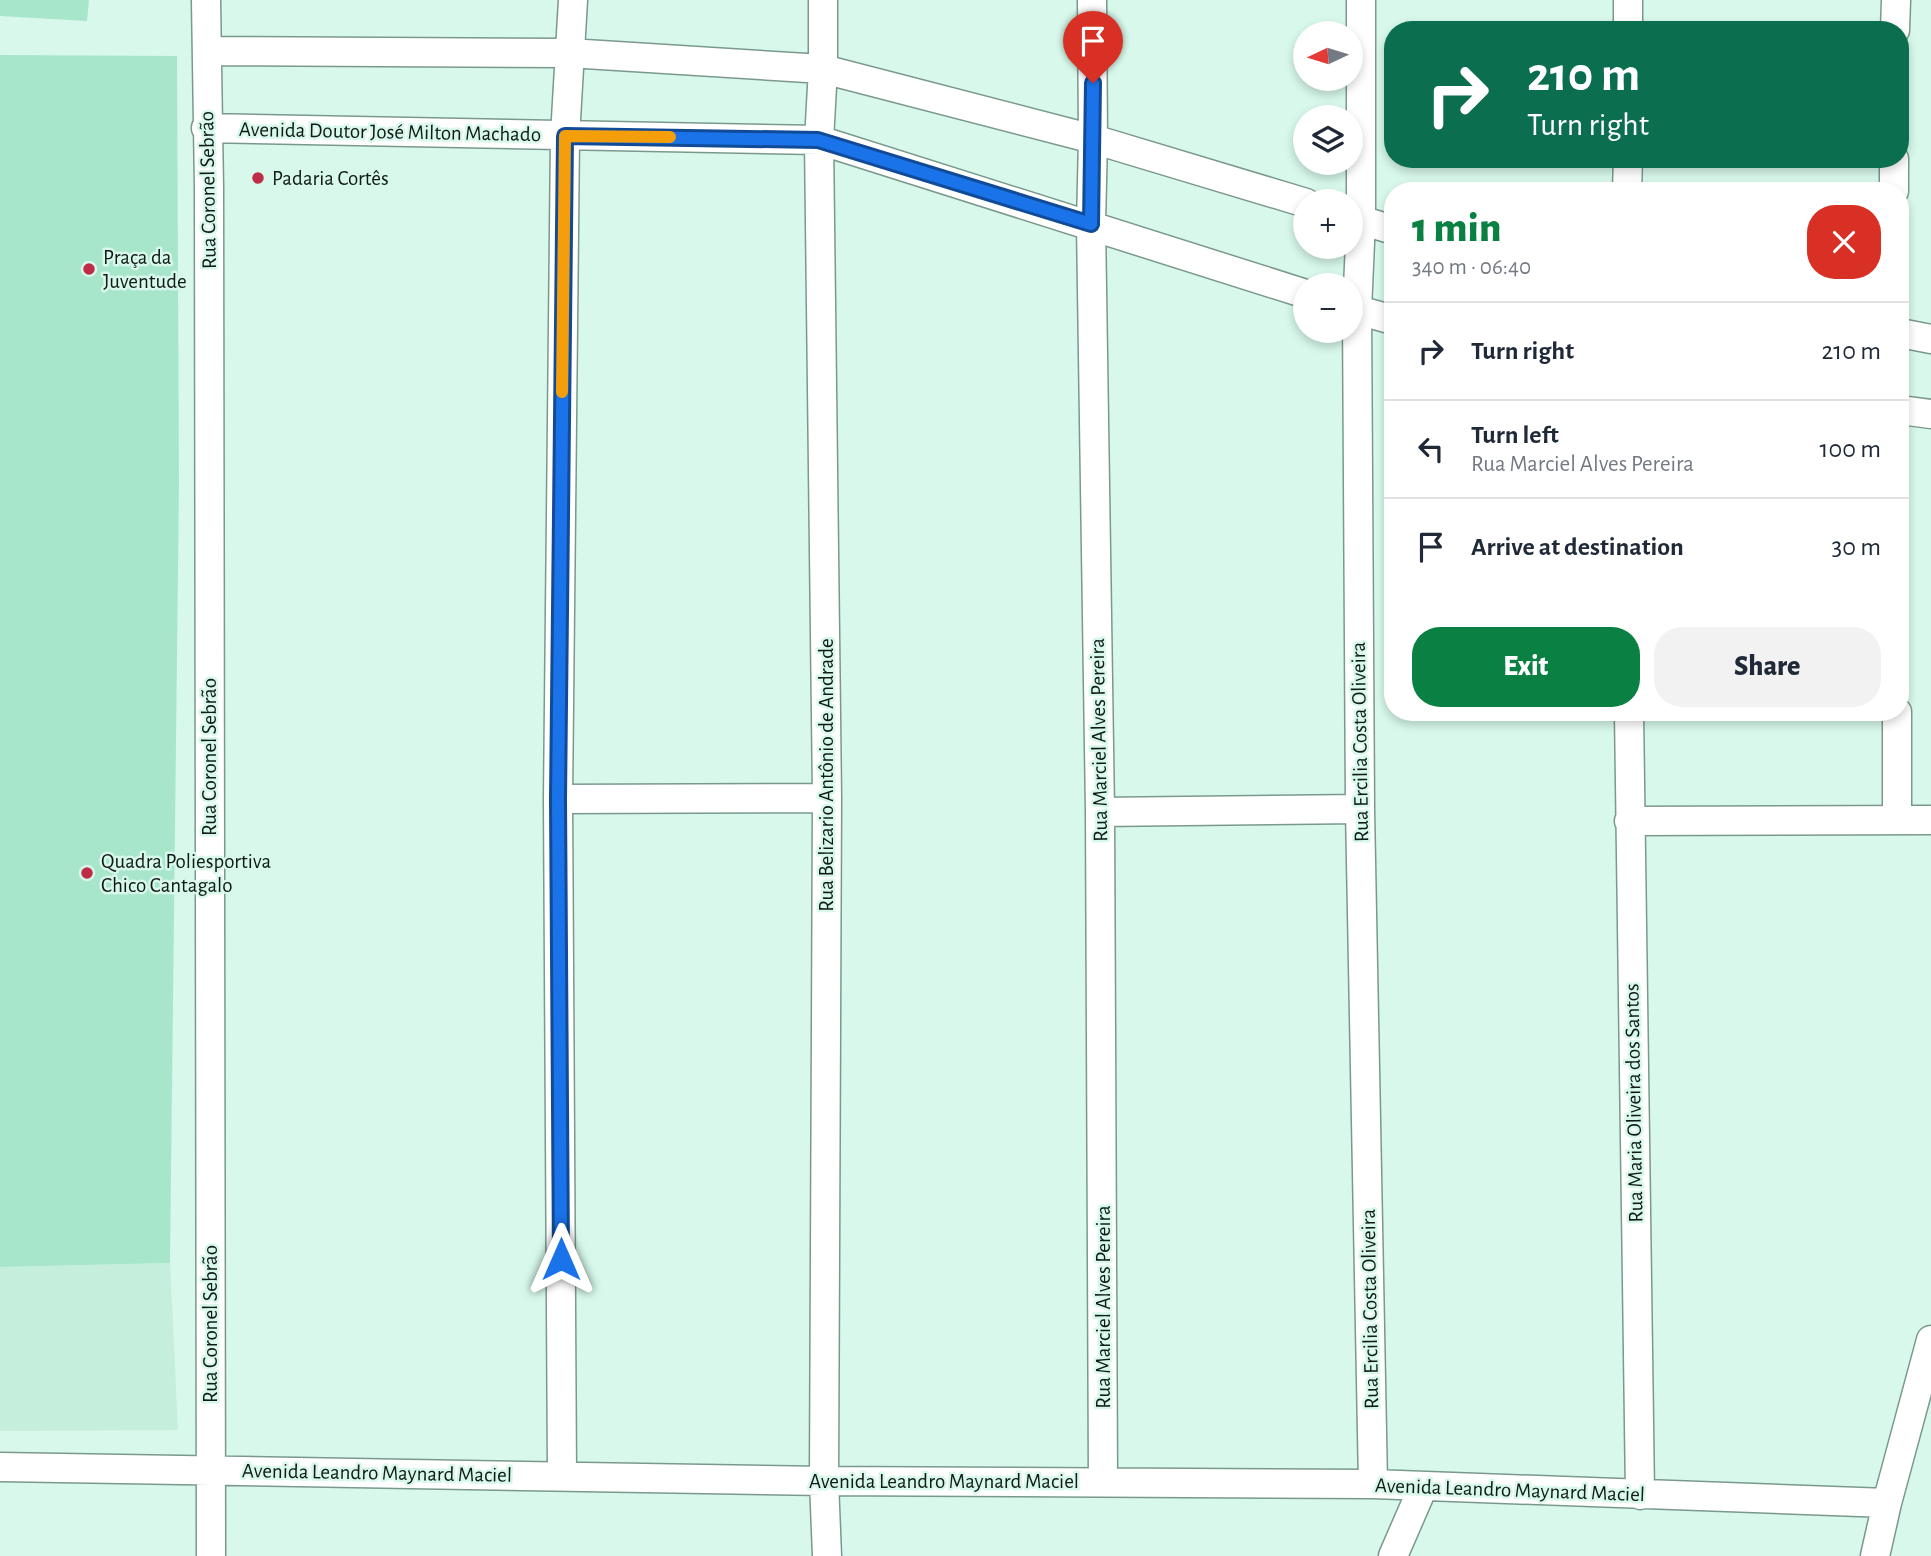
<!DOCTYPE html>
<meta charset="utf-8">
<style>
body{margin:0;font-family:"Alegreya Sans",sans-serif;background:#f2f2f3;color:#1f2937;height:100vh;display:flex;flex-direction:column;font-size:26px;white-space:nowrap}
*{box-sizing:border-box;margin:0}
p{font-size:23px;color:#747a83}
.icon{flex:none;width:38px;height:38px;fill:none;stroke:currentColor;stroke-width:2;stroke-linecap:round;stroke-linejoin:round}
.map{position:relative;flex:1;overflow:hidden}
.drawer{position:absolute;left:1384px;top:182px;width:525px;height:539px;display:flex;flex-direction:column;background:#fff;border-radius:28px;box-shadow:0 4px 10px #0003}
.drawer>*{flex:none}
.hud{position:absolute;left:1384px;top:21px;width:525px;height:147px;border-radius:28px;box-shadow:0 4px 10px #0003;background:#0b6e4f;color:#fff;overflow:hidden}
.needle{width:46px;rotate:266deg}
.fabs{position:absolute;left:1293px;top:21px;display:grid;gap:14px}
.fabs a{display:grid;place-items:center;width:70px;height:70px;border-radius:50%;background:#fff;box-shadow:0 4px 10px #0003;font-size:35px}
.pin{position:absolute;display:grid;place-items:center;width:60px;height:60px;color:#fff;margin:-72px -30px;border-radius:50% 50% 50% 0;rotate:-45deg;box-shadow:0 0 7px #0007}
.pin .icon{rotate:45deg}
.me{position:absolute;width:77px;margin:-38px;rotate:0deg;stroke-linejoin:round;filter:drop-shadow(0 0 5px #0008)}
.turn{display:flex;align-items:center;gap:24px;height:147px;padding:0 28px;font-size:32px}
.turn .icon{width:91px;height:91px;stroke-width:2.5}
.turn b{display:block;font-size:49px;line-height:60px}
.round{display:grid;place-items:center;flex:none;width:74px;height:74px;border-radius:28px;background:#f2f2f3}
.overview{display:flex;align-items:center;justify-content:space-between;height:119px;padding:0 28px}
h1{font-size:42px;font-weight:800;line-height:52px;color:#0b8043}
.button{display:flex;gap:14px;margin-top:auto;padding:14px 28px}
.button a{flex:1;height:80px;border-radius:28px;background:#0b8043;color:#fff;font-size:28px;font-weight:800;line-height:80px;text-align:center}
.button a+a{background:#f2f2f3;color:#1f2937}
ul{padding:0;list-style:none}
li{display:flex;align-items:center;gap:21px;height:98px;padding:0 28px;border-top:2px solid #e0e1e3}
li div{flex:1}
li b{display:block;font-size:26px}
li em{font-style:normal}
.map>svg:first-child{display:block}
.built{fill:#c5eedd}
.green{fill:#a8e6cc}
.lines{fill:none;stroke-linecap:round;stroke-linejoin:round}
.street-casing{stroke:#7a998c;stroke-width:31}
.street{stroke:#fff;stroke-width:28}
.route-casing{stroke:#114b97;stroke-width:18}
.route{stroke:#1a73e8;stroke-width:12}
.slow{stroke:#f59e0b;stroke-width:12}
.poi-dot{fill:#be2d45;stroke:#d7f8ea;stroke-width:2.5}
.labels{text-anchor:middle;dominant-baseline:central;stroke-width:5;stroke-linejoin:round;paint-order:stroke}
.street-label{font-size:21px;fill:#101b17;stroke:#d7f8ea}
.poi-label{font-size:21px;fill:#101b17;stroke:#d7f8ea;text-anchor:start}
</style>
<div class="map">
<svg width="1931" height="1556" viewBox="0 0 1931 1556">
<rect width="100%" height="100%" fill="#d7f8ea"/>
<!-- built -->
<path class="built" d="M170,1263L178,1430L0,1431V1267Z"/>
<!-- green -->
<path class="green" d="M0,0H89L87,21L0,16Z
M0,55L177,56L179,483L170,1263L0,1267Z"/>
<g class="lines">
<!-- street casing -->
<g class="street-casing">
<path id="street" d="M206,0L209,188L211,1556
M823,0V69L819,140L827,798L824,1481L827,1556
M1092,0L1093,139L1091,224L1100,812L1103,1481
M1361,0V220L1357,310L1360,809L1373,1484
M1628,30V0
M1895,30L1896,0
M207,51L569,53L823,69L1093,139L1306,203
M206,128L819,140L1306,294
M1627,191L1628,159
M1894,191V159
M1351,217L1393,230
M1351,308L1393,320
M1900,333L1931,339
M1900,410L1931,414
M1629,712L1640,1495
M558,799L827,798
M1100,812L1360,809
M1897,820V712
M1629,821L1931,820
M0,1467L824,1481L1373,1484L1887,1503
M562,1476L558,799L565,136L573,0
M1393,1556L1423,1487
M1875,1556L1887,1503L1931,1340"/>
</g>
<!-- street -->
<use href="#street" class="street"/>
</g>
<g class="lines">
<!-- route casing -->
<g class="route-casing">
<path id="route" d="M561,1259L558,799L565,136L818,140L1091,224L1093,83"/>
</g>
<!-- route -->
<use href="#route" class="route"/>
<!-- slow -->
<path class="slow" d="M562,392L565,136L670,137"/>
</g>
<!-- markers -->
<g class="poi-dot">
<circle cx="258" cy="178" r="7"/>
<circle cx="89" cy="269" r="7"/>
<circle cx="87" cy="873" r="7"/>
</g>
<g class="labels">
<!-- street labels -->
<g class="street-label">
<text transform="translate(390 132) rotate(1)">Avenida Doutor José Milton Machado</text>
<text transform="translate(208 190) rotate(-91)">Rua Coronel Sebrão</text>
<text transform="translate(1099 740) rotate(-91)">Rua Marciel Alves Pereira</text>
<text transform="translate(1360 742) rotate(-91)">Rua Ercilia Costa Oliveira</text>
<text transform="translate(209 757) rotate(-90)">Rua Coronel Sebrão</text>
<text transform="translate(826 775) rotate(-90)">Rua Belizario Antônio de Andrade</text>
<text transform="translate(1634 1103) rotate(-91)">Rua Maria Oliveira dos Santos</text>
<text transform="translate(1103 1307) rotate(-90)">Rua Marciel Alves Pereira</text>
<text transform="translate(1370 1309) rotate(-91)">Rua Ercilia Costa Oliveira</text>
<text transform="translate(210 1324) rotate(-90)">Rua Coronel Sebrão</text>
<text transform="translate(377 1473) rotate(1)">Avenida Leandro Maynard Maciel</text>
<text x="944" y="1481">Avenida Leandro Maynard Maciel</text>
<text transform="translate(1510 1490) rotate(2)">Avenida Leandro Maynard Maciel</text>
</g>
<!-- poi labels -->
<g class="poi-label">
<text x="272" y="178">Padaria Cortês</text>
<text x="103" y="257">Praça da<tspan x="103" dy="24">Juventude</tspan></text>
<text x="101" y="861">Quadra Poliesportiva<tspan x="101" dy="24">Chico Cantagalo</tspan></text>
</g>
</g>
</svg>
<div class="fabs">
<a><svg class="needle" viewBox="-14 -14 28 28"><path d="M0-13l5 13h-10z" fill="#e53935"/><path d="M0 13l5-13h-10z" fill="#747a83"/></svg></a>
<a><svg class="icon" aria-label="layers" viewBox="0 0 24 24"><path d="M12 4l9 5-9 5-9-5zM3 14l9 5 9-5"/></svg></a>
<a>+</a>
<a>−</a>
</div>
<div class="pin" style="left:1093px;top:83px;background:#d93025"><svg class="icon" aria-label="arrive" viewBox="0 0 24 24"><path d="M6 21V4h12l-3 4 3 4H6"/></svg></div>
<svg class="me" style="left:561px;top:1259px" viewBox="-20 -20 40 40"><path d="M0-17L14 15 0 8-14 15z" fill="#1a73e8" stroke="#fff" stroke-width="4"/></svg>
<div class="hud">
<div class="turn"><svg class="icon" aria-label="right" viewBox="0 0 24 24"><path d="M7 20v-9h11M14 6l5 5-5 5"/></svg><div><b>210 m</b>Turn right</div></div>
</div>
<section class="drawer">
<div class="overview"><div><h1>1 min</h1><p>340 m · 06:40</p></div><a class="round" style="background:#d93025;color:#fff"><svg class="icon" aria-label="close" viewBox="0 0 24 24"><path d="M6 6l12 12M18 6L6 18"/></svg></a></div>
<ul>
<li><svg class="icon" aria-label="right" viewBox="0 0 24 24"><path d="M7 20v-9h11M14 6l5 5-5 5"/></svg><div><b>Turn right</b></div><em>210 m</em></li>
<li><svg class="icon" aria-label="left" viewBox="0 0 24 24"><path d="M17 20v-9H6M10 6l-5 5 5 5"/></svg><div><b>Turn left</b><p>Rua Marciel Alves Pereira</p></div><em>100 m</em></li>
<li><svg class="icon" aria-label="arrive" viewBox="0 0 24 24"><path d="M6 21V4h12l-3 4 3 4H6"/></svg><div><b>Arrive at destination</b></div><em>30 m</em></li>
</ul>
<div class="button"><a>Exit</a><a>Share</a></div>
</section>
</div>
